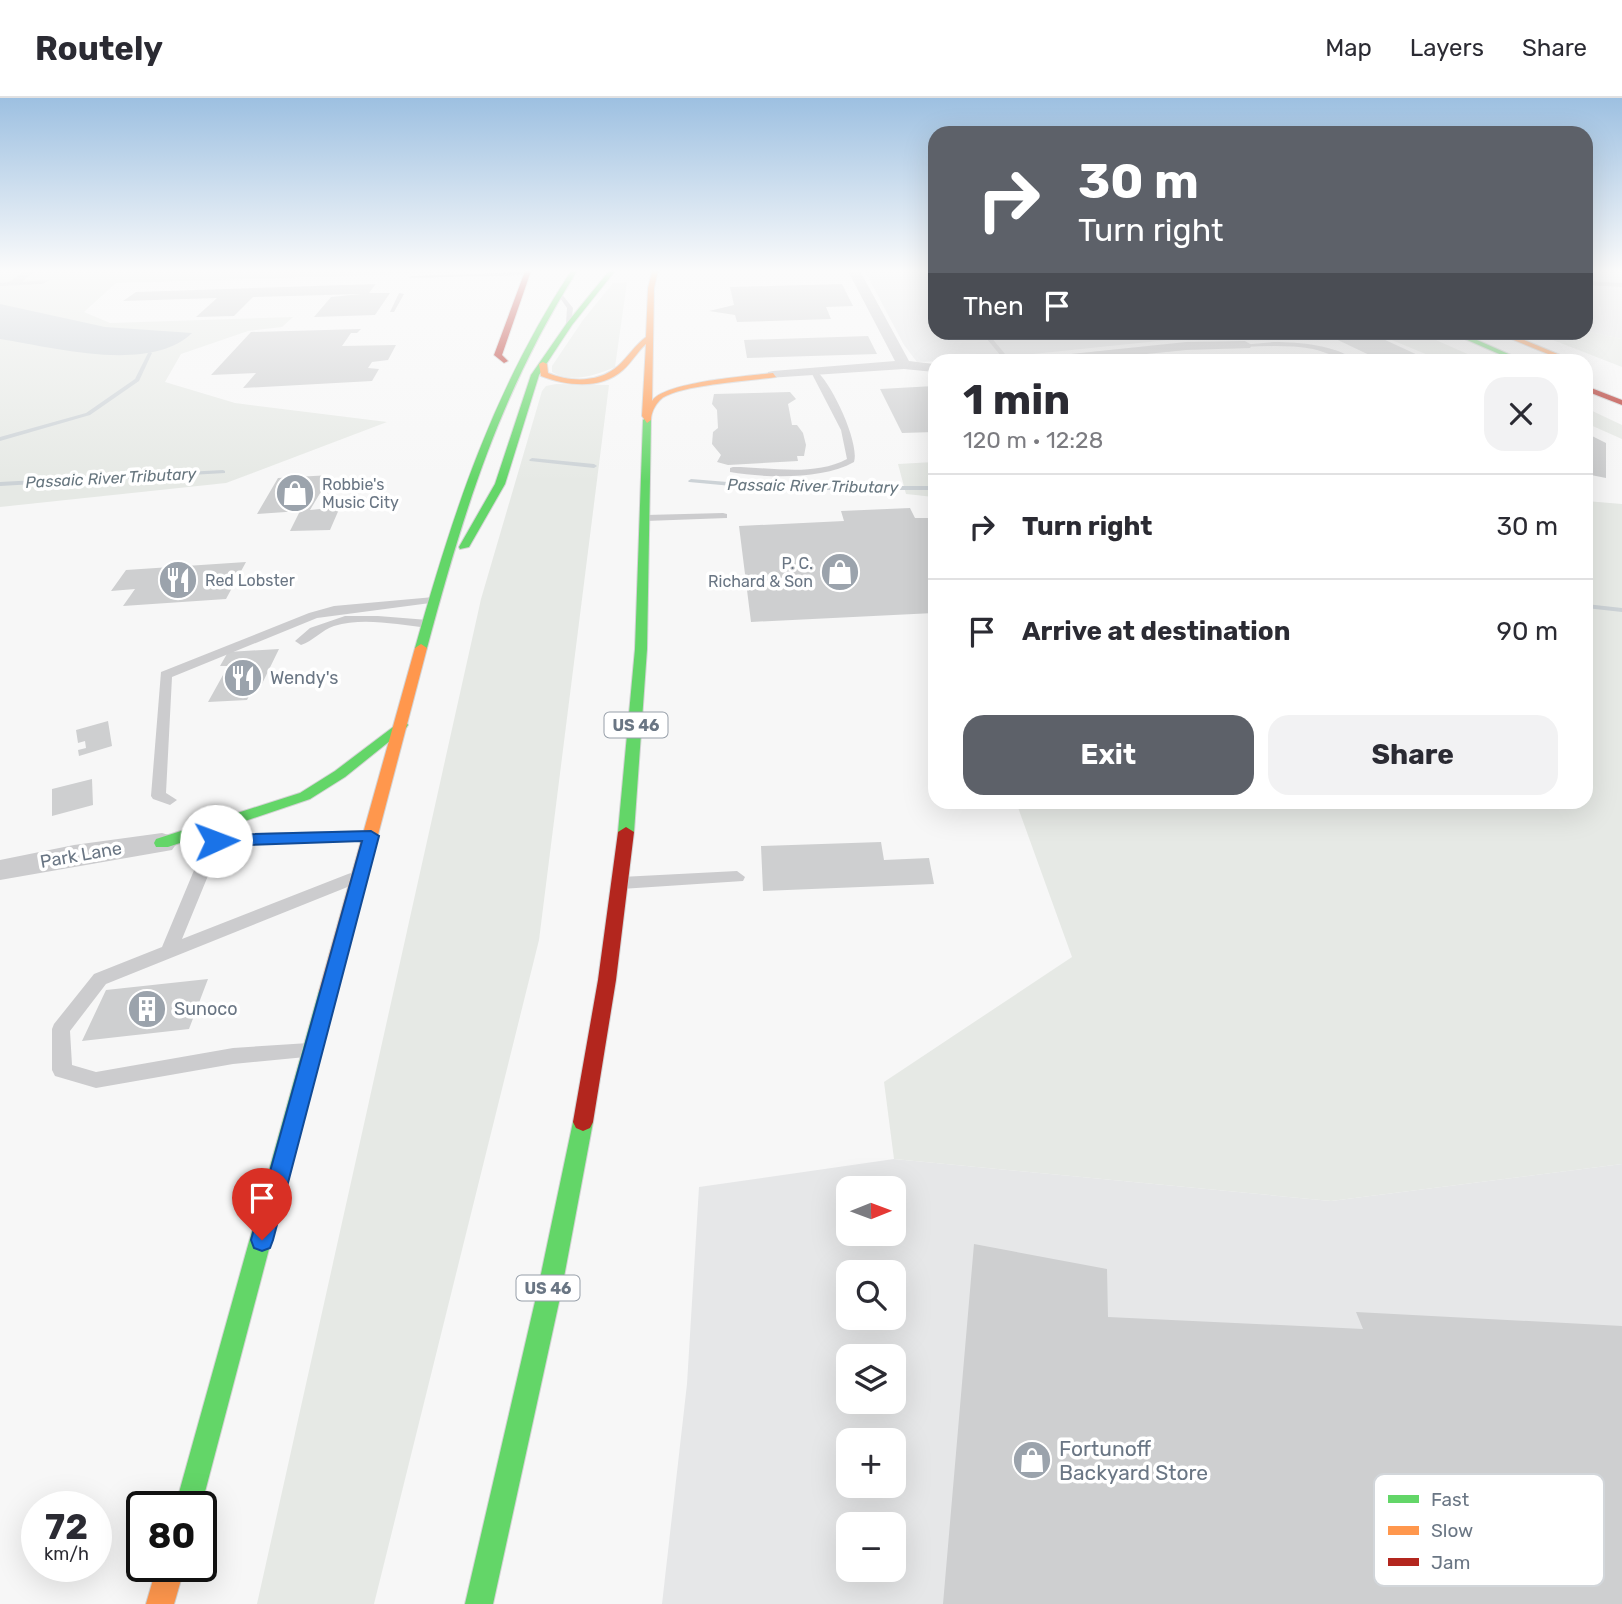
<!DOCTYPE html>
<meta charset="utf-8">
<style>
body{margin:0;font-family:Rubik,sans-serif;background:#f2f2f3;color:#2b2b33;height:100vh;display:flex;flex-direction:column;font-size:26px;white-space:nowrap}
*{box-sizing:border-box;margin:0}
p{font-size:23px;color:#7c7c81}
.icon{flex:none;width:38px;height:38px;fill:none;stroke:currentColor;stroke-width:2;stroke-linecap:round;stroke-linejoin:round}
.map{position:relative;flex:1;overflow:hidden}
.sheet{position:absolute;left:928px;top:256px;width:665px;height:455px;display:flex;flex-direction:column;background:#fff;border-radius:21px;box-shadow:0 7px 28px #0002}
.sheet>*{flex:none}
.banner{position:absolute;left:928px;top:28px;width:665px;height:214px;border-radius:21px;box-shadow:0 7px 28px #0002;background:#5d6169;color:#fff;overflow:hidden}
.needle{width:46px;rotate:89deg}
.tools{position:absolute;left:836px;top:1078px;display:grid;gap:14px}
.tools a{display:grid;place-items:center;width:70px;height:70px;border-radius:14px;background:#fff;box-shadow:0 7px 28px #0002;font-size:35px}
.speed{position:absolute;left:21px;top:1393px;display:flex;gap:14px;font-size:35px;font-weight:700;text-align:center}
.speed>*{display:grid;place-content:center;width:91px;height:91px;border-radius:50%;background:#fff;box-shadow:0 7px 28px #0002;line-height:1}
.speed small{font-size:18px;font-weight:400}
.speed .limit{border:4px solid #111;border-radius:10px;background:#fff;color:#111}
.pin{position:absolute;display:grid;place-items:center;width:60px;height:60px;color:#fff;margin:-72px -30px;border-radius:50% 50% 50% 0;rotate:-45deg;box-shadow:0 0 7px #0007}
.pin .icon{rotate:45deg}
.me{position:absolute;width:77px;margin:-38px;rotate:88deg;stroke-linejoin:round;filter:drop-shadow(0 0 5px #0008)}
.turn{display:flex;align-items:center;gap:24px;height:147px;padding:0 35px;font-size:32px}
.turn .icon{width:91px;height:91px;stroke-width:2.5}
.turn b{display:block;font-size:49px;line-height:60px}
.then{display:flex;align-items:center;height:66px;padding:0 35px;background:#0003;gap:14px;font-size:26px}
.round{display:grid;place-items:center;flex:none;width:74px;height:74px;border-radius:21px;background:#f2f2f3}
.headline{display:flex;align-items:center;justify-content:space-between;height:119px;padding:0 35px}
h1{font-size:42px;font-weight:700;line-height:52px}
.primary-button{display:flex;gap:14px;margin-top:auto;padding:14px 35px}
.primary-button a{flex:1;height:80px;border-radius:21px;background:#5d6169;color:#fff;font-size:28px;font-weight:700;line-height:80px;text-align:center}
.primary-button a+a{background:#f2f2f3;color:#2b2b33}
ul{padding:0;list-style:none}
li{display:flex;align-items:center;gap:21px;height:105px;padding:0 35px;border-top:2px solid #e1e1e2}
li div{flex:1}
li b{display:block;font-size:26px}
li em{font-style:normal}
header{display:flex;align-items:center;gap:42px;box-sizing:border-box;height:98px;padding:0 35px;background:#fff;border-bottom:2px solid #e1e1e2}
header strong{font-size:33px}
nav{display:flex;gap:38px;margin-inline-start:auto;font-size:24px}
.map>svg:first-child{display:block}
.built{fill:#e6e7e8;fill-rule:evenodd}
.green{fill:#e6e9e5}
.water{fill:#ccd2d6}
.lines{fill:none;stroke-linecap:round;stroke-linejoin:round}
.stream{fill:#ccd2d6;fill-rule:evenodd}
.building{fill:#cecfd0}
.fast-casing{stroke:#d3d3d4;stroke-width:2}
.slow-casing{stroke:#d3d3d4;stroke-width:2}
.jam-casing{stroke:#d3d3d4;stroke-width:2}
.lane{fill:#ccccce;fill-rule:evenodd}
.street{fill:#ccccce;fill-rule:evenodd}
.fast{fill:#63d668;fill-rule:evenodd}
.slow{fill:#ff974d;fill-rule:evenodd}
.jam{fill:#b3261e;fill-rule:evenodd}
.route{fill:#1a73e8;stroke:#114b97;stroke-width:2}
.labels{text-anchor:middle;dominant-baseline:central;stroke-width:7;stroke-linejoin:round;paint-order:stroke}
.far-water-label{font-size:16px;font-style:italic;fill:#67767f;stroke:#fff}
.far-poi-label{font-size:16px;fill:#6a7684;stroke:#fff;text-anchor:start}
.shield{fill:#fff;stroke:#979fa9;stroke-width:2}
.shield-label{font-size:16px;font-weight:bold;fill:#6a7684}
.poi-label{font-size:18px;fill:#6a7684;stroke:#fff;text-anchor:start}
.street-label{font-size:18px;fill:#6a7684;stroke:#fff}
.near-poi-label{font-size:21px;fill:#6a7684;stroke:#fff;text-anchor:start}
.key{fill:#fff;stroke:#d2d6da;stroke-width:2}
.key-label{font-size:19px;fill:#6a7684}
</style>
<header>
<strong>Routely</strong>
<nav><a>Map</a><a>Layers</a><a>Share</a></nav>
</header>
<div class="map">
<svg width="1622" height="1506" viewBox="0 0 1622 1506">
<rect width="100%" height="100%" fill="#f7f7f7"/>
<!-- built -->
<path class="built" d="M865,173H934V234L1235,235L974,262L917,264L904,247Z
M1586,173H1622V241L1586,233Z
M894,1061L1331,1103L1622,1066V1506H662L687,1286L699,1089ZM849,1090H894V1136H849ZM849,1174H894V1220H849ZM849,1258H894V1304H849ZM849,1342H894V1388H849ZM849,1426H894V1472H849Z"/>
<!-- green -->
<path class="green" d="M0,173H512L116,185L84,214L110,225L293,219L282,229L248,233L181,256L165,284L235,305L387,324L226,385L0,409Z
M627,184L615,269C596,277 572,286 552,274V268L583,222L613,185Z
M1586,233L1622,241V269L1535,235Z
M1375,235H1420L1481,262H1440Z
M556,286L609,287L539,842L374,1506H257L481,501L542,293L546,288Z
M1586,310L1622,327V341L1586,325Z
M934,364V399L906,396L898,366Z
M1586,403L1622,406V1066L1331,1103L894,1061L884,984L1072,859L1016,704H1586Z"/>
<!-- water -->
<path class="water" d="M0,206L105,229L192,235C150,276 52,249 0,241Z"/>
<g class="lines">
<!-- stream -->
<path class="stream" d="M150,254L152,255L139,283L90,317L0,343V339L86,315L135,281L148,255Z
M532,360L594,366L597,368L594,370L530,363L529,362Z
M223,372L225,373V375L0,388V384Z
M691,381L776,388H934V392H776L689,384L688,383Z
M1586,506L1622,510V514L1586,510Z"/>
</g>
<!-- building -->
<path class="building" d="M25,173H36L22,184L49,182L43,186L0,188V185L9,184Z
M376,186L369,195H390L375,217L314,219L331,199L361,196L253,199L234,218L196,219L217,200L123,203L136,194Z
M842,186L853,208L826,209L831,221L737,224L735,217L709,213L734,207L730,189Z
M361,231L357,235H351L342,248L396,247L388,262L372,264L368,270L379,271L372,283L243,290L256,275L211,277L251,234Z
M1321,234H1368L1422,259L1380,262Z
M868,238L877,256L747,260L744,242Z
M934,288V334L902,335L880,291Z
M790,294L796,301L788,306L792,327H797L803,335L806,347L804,358H797L798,363L728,367L717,364L721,357L712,346L713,334L718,330L717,312L712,306L714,296Z
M1586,335L1606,345V380L1586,376Z
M331,377L310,412L340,409L330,432L290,433L300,413L257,416L278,380Z
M910,410L915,420H928L934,434V515L751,524L739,428L844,423L841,413Z
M246,464L226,501L123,508L135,491L111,493L126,472Z
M279,551L259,592H252L247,602L208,604L228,568H220L228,554Z
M108,623L112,648L79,658L78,652L86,650L85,643L78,645L76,632Z
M92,681L93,707L52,718V691Z
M881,744L884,762L929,760L934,786L763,793L761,748Z
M208,881L189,931L82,943L106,892Z
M974,1146L1107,1171L1108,1219L1363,1231L1356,1214L1622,1228V1506H943Z"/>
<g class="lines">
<!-- fast casing -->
<g class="fast-casing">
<path id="fast" d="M571,173H577C500,295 464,412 427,550L425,553H417L415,550C454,412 492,295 571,173Z
M609,173H615L572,227L539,277L505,386L469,449L460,451L459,449L495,386L531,277L567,225Z
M1449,234H1459L1522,262H1513Z
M647,319L651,322L647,551L634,734L626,739L618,734L635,551L643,322Z
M401,623L406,624L408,627L406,630L345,679L310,701L168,749H156L154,745L156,741L300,695L335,673Z
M371,733L376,734L379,738L376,742L216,747L208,742L216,737Z
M328,886L334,888L337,893L201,1409H175L319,893L322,888Z
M583,1015L590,1018L593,1024L561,1195L493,1506H465L537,1195L573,1024L576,1018Z"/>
</g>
<!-- slow casing -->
<g class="slow-casing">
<path id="slow" d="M652,173H658L654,190L652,303C664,284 749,278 773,275L776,279C752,283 675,287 660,302C655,307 651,315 651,322L647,325L642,318L646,246C637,254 632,264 623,272C601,292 567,288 541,278L539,266L543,264L547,266L548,275C570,284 599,285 618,268C628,259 635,247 646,239L648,190Z
M1494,234H1505L1572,262H1563Z
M421,546L427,550L337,893L334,898L328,900L322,898L319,893L415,550Z
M157,1468H185L174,1506H146Z"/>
</g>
<!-- jam casing -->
<g class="jam-casing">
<path id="jam" d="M525,173H531L502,257L508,263L504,265L494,257Z
M1586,288L1622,302V307L1586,293Z
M626,729L634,734L616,882L593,1024L590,1030L583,1033L576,1030L573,1024L598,882L618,734Z"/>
</g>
<!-- lane -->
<path class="lane" d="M527,174L529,177L408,180L411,178Z
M1586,183L1622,185V189L1586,187Z
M556,194H560L573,210L571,227L566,226L567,210Z
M399,195L404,196L394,214H390Z
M981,234L988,235L1050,234L991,239L1005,256L1001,258Z
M1274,244C1301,244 1333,247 1356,262C1342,263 1327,254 1313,251C1290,247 1268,248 1245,249L1241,247Z
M815,272C831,283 860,345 854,364C822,382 766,380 730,374V370L733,369C770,369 813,379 847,361L841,332L811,274Z
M723,415L727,416V420L646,423L641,420L646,417Z
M434,499L438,500V504L317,520L172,579L166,695L177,702L170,707L153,701L151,698L161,574L309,515L334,508Z
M345,518H378L428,522L434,526L428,530C398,527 364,519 334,528C322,532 313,543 301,547L295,543L310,530Z
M218,729L226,734L182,841L348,776L354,774L362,780L360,784L106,886L70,933L72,967L96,974L233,950L309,945L316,948L319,953L316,958L233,966L96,990L55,978L52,972V931L54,926L94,876L162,849L210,734Z
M737,773L745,779L743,783L621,791L613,785L621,779Z"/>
<!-- street -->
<path class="street" d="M848,173H860L909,263L934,266V274L904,271L768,280V274L773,273L895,263Z
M1245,243L1252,247L1250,250L1186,252L1087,262H1045L1052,258L1186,244Z
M162,735L172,738L177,745L172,752L0,782V762L74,747Z"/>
<!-- fast -->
<use href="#fast" class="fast"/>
<!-- slow -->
<use href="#slow" class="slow"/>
<!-- jam -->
<use href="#jam" class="jam"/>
</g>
<!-- sky -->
<linearGradient id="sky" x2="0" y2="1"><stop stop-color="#9dc0e1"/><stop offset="0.45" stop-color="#fbfbfb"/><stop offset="1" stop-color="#fbfbfb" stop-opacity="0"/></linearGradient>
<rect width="1622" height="384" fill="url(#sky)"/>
<!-- route -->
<path class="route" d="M371,733L379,738L273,1142L270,1150L262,1153L254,1150L251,1142L362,743L216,748L208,743L216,737Z"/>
<!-- icons -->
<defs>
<g id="shop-disc" transform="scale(2.0125)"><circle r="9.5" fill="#9ba3ac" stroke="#fff"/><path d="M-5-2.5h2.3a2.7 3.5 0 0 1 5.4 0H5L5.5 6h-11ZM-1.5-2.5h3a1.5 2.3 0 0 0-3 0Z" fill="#fff"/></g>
<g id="restaurant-disc" transform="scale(2.0125)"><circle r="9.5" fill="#9ba3ac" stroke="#fff"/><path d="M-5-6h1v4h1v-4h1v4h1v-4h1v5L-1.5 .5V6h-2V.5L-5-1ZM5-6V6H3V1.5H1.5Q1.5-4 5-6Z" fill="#fff"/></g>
<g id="building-disc" transform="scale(2.0125)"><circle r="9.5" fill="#9ba3ac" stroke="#fff"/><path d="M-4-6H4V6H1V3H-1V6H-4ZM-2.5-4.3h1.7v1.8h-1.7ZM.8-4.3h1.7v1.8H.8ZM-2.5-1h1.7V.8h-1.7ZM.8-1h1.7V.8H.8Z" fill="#fff"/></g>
</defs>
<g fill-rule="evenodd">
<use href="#shop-disc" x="295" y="395"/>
<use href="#shop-disc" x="840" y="474"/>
<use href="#restaurant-disc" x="178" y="482"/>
<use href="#restaurant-disc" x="243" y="580"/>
<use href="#building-disc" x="147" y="911"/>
<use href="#shop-disc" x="1032" y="1362"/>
</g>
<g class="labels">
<!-- far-water labels -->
<g class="far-water-label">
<text transform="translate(111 380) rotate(-3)">Passaic River Tributary</text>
<text transform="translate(813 388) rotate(1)">Passaic River Tributary</text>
</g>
<!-- far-poi labels -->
<g class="far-poi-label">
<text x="322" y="386">Robbie's<tspan x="322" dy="18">Music City</tspan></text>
<text x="813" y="465" text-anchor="end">P. C.<tspan x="813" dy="18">Richard &amp; Son</tspan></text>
<text x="205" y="482">Red Lobster</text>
</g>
<!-- shield labels -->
<g class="shield">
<rect x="604.5" y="614.5" width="63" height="25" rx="5"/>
<rect x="516.5" y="1177.5" width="63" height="25" rx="5"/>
</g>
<g class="shield-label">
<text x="636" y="627">US 46</text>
<text x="548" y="1190">US 46</text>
</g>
<!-- poi labels -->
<g class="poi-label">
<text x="270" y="580">Wendy's</text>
<text x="174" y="911">Sunoco</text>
</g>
<!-- street labels -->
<g class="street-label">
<text transform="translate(81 757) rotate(-10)">Park Lane</text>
</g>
<!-- near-poi labels -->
<g class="near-poi-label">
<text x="1059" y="1350">Fortunoff<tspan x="1059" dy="24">Backyard Store</tspan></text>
</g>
</g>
<!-- legend -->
<rect x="1374" y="1376" width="230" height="112" rx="10" class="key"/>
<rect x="1388" y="1397" width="31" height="8" fill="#63d668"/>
<rect x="1388" y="1428" width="31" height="9" fill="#ff974d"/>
<rect x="1388" y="1460" width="31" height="8" fill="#b3261e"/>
<g class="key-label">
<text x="1431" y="1408">Fast</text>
<text x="1431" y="1439">Slow</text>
<text x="1431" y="1471">Jam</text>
</g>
</svg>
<div class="tools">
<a><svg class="needle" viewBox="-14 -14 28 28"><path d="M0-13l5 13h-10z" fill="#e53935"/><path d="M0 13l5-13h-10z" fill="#7c7c81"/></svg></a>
<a><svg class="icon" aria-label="search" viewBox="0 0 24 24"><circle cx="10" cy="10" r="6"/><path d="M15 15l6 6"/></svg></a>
<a><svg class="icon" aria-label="layers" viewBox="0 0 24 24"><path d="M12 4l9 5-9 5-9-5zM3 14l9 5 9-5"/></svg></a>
<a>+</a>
<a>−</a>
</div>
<div class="speed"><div>72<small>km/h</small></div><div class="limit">80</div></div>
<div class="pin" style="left:262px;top:1142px;background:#d93025"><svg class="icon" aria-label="arrive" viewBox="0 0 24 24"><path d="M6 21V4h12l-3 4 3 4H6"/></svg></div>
<svg class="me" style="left:216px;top:743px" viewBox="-20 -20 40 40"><circle r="19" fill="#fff"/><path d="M0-13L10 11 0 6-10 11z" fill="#1a73e8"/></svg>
<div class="banner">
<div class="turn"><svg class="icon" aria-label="right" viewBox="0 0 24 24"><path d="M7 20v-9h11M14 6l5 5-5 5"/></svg><div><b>30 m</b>Turn right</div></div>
<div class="then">Then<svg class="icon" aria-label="arrive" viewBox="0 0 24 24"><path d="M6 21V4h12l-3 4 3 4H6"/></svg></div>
</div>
<section class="sheet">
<div class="headline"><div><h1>1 min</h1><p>120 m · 12:28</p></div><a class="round"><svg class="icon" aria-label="close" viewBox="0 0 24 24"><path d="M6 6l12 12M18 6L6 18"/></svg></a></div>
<ul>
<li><svg class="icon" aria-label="right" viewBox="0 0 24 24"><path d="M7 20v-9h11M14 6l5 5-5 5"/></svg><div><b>Turn right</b></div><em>30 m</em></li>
<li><svg class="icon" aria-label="arrive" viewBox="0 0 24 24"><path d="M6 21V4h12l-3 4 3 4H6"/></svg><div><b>Arrive at destination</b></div><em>90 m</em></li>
</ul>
<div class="primary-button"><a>Exit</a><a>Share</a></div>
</section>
</div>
